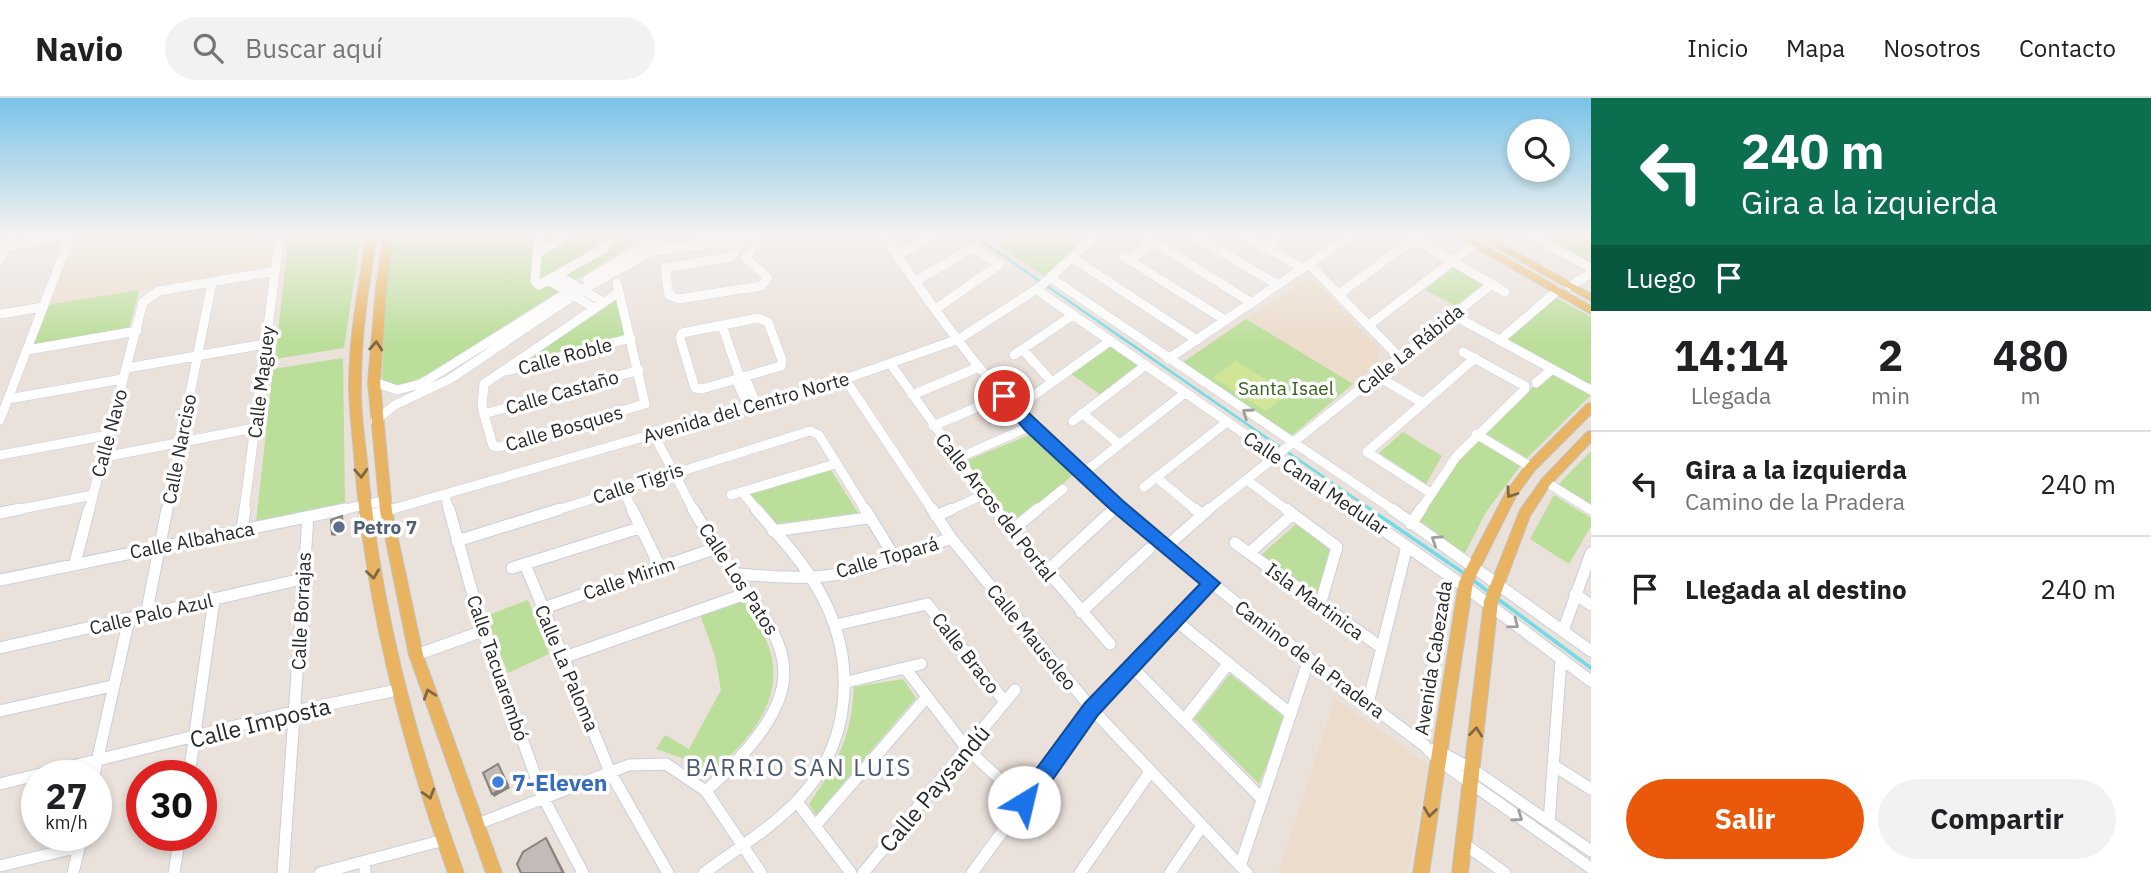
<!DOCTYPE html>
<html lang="es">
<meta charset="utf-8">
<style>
body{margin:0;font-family:"IBM Plex Sans",sans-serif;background:#f2f2f2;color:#202124;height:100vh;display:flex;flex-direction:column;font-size:26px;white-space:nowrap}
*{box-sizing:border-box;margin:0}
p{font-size:23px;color:#757577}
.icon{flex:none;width:38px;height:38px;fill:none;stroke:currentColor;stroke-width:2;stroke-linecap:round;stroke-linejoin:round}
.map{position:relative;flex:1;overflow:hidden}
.sheet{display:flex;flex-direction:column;background:#fff;width:560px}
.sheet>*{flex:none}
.top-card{background:#0b6e4f;color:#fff;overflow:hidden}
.fabs{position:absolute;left:1507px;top:21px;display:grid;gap:14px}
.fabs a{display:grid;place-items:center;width:63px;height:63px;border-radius:50%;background:#fff;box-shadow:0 4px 10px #0003;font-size:35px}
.speed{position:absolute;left:21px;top:662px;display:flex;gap:14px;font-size:35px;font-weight:700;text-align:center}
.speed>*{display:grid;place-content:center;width:91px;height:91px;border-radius:50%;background:#fff;box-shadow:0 4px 10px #0003;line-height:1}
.speed small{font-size:18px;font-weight:400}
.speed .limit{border:10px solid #d22;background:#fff;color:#111}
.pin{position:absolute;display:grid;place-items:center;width:60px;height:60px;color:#fff;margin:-30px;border:4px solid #fff;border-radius:50%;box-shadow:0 2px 7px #0007}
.me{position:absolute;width:77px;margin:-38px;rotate:36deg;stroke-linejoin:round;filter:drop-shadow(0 0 5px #0008)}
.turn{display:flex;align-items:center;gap:24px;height:147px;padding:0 35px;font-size:32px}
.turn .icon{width:91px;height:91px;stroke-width:2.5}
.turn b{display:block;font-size:49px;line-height:60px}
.then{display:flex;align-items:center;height:66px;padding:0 35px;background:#0003;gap:14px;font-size:26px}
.eta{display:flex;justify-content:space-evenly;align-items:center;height:119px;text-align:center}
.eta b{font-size:42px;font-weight:700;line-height:49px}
.cta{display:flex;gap:14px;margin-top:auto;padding:14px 35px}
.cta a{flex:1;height:80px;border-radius:42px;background:#ea580c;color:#fff;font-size:28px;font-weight:700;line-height:80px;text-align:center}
.cta a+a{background:#f2f2f2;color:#202124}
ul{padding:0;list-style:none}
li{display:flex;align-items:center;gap:21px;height:105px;padding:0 35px;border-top:2px solid #e0e0e0}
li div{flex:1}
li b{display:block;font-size:26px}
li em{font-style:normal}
header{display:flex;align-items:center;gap:42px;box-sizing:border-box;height:98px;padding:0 35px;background:#fff;border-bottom:2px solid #e0e0e0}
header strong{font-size:33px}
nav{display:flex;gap:38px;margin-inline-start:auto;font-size:24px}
.search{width:490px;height:63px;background:#f2f2f2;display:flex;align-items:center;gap:18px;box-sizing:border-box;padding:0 24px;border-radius:38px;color:#757577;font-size:26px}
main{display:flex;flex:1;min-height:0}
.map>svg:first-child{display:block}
.education{fill:#ebdccb}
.green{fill:#bbde9a}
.pitch{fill:#d0e596}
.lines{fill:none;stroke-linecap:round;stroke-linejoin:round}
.stream-far1{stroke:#73dae7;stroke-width:2.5}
.stream{stroke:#73dae7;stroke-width:3.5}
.minor-far1-casing{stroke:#c9cfda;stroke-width:10}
.minor-casing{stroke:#c9cfda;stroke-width:13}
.major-casing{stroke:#c3c3c3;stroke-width:2}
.minor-far1{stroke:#fff;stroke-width:9}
.minor{stroke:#fff;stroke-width:11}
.major{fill:#e8b462;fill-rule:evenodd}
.shaded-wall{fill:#888380}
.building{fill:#c2bbb7;stroke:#888380;stroke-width:2}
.oneway{stroke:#7e6742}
.oneway2{stroke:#9e9e9e}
.route{fill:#1a73e8;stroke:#114b97;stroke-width:2}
.service-dot{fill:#5c6f8a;stroke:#fff;stroke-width:2.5}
.shop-dot{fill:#3f7fe0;stroke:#fff;stroke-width:2.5}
.labels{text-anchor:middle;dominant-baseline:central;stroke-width:7;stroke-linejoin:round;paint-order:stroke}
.street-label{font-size:19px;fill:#282828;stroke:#fff}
.park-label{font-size:19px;fill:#36611d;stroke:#fff}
.service-label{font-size:19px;font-weight:bold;fill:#4e5e75;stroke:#fff;text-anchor:start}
.near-street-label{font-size:23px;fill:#282828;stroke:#fff}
.near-shop-label{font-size:23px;font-weight:bold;fill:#366cbe;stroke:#fff;text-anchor:start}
.near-neighbourhood-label{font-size:24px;letter-spacing:2px;fill:#4c5a76;stroke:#fff}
</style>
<header>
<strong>Navio</strong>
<div class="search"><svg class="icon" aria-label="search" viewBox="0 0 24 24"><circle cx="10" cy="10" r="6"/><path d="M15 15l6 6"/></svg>Buscar aquí</div>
<nav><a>Inicio</a><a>Mapa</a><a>Nosotros</a><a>Contacto</a></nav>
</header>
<main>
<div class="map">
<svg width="1591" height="775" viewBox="0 0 1591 775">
<rect width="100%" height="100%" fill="#eae1db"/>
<!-- education -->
<path class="education" d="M90,136H273L269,171L48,207L72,139Z
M1307,181L1314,182L1379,250V265L1353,286L1246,221Z
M1335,601L1428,667L1408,775H1278Z"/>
<!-- green -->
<path class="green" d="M289,136H361L344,250L275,261Z
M394,136H625L628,149L429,276L402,288L382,284L386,182Z
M1008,136H1049L1077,150L1044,178L997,147Z
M1533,136H1591V167Z
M1454,169L1484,185L1456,208L1425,192Z
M139,192L129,231L33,248L48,207Z
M1555,199L1591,219V287L1507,241Z
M613,201L619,202L624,237L522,266L521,263Z
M1246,221L1353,286L1289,340L1182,265Z
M1111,247L1140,266L1100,296L1071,276Z
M343,260L345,406L256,424L273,271Z
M1552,272L1591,297L1527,360L1483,334Z
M1403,334L1442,358L1426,386L1379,355Z
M1031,336L1073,377L1015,428L966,363Z
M1475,341L1521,367L1486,414L1465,455L1416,426L1441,385Z
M1591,353V407L1558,387Z
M831,372L858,415L773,426L750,396Z
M1554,397L1591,420V428L1569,466L1530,441Z
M1296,426L1331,451L1316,498L1261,457Z
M742,501C750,515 761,529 767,544C790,600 747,646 707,678L690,663L656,651L665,637L689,651L721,592L715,558L700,516Z
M528,502L549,556L508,575L486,518Z
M1230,576L1285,620L1259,686L1194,621Z
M903,581L916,600L816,717L809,706C838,663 851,641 854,589Z"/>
<!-- pitch -->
<path class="pitch" d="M1236,263L1289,296L1265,313L1213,279Z"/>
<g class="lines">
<!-- stream-far1 -->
<path class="stream-far1" d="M972,136L1041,184
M1047,188L1280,349
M1286,353L1373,413"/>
<!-- stream -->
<path class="stream" d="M1370,411L1465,476
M1473,482L1490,495
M1498,501L1591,570"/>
<!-- minor-far1 casing -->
<g class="minor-far1-casing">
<path id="minor-far1" d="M539,136L535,183L539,187L603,151L610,143L609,136
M883,136C929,205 978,274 1036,334C1064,362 1094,387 1123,413
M1141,136L1252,205
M1191,136L1278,187
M1242,136L1302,170
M1406,136L1505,194
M1528,136L1591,170
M696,140L720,136
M742,142L731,159L665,170L669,197L678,201L761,188L768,180L746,160L760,136
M0,149L74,136
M1265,149L1284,136
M537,155L570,136
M897,158L935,136
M1123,158L1225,222
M1074,161L1197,242
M0,162L11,136
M1131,163L1151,143
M1309,166L1400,260
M559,178L603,204
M1051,180L1395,413
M587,182L646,147L661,145
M550,183L594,210
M916,183L972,150L1000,166L937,210
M617,185L645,306L499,349L493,348L482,309L484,286L619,194
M1570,188L1591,175
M1037,192L1356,413
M1339,196L1414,141
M0,216L43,209
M1453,217L1591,292
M758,220L768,224L782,262L781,268L702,291L695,290L680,240L682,235Z
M722,227L740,280L738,286L748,307
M1369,227L1474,147
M1500,242L1557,193
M27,252L137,233
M1023,252L1052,284
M1014,257L1073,217
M1168,261L1353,136
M890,265L996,413
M127,270L265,246
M506,273L631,240
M1377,278L1423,305
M740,280L747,284L756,305
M845,281L933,413
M374,284L397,292L421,286L570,193
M1536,285L1552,271
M912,297L979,269
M8,301L123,281
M1016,310L1110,243
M1082,315L1119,346
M484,316L639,272
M0,322L71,136
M375,323L395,307L450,281L582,192L652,153L742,142L756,136
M1073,323L1146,267
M933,328L1004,298
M653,335L694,413
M1476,336L1531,369
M0,357L108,337
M104,359L255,330
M956,361L1031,328
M1082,376L1185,295
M1157,380L1197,413
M1247,382L1288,413
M1546,384L1591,412
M1144,389L1227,324
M622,390L633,413
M1429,394L1367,354L1475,260
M743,395L758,413
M445,397L449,413
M731,397L835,366
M11,413L93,397
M89,413L143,204L159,193L276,173
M167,413L212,184
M244,413L280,136
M336,413L384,403
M386,413L845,281L959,241L1040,189L1097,136
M554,413L810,333L819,337L866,413
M948,413L983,397
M1036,413L1063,391
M1112,413L1117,408
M1207,413L1492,186
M1420,413L1456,359L1525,291V288L1463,254"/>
</g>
<!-- minor casing -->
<g class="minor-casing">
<path id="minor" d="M449,411L483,533L543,699L583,775
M632,411L660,469
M693,411C765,539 849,562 706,693
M865,411L895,460
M932,411L951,440L1092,611L1247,775
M995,411L1110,546
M1121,411L1255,520L1425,648L1438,662L1591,770
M1195,411L1202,417
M1286,411L1337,449L1320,507
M1353,411L1464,488L1591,583
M1392,411L1591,553
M0,415L20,411
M936,418L952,411
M364,419L392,411
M1411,426L1421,411
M242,432L245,411
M1012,432L1038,411
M773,433L868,420
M457,443L560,411
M1235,445L1382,550
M1166,449L1209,411
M1249,455L1293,416
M75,465L89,411
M525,466L610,674L668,775
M512,470L639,430
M1047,473L1114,411
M738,476C767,478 796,481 825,478C869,473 910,455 951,440
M0,482L345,411
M1575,496L1591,507
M541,511L716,450
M1081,514L1149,451
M146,517L167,411
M1175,522L1291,616
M836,527L927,506L1005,604
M1563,533L1591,455
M0,550L302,481
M416,557L483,533
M562,560L748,495
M1132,569L1262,701
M905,570L968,652L1025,704
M847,584L921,566
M1368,605L1407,448
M0,613L112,588
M1185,621L1228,566
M1435,651L1472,671L1591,753
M1553,667L1591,691
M94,677L129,521
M189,677L214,502
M0,686L296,613L397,592
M797,704L851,775
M1549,724L1561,562
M475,727L629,667L666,666L706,693L761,775
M816,727L926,600
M1463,745L1505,775
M365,764V775
M0,768L79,749
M1240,768L1309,561
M73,775L82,737
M174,775L180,737
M283,775L308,419
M320,775L444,742
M704,775C735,752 770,731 797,703C853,645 858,560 818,491C802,462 778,437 756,411
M863,775L1015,592
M972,775L1092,611L1212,485
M1080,775L1150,674
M1170,775L1202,728"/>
</g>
<!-- major casing -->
<g class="major-casing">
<path id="major" d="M367,136H377C369,185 361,234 361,284C360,310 364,337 367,363C379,506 415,641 464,775H448C401,643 366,508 355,368C353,340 349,312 349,284C350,234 359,185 367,136Z
M384,136H394L386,191L380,284L392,413L423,557L502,775H486L409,557L380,413L368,284L376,191Z
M1452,136H1464L1591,208V216Z
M1472,136H1484L1591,196V203Z
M1591,305V316L1535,372L1516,398L1473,484L1429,775H1413L1459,484L1507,392L1527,366L1587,306Z
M1591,333V344L1550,387L1530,418L1498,503L1468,775H1452L1484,503L1520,412L1542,381L1587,334Z"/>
</g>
<!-- minor-far1 -->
<use href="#minor-far1" class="minor-far1"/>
<!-- minor -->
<use href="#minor" class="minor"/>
<!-- major -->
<use href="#major" class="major"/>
</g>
<!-- shaded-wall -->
<path class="shaded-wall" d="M342,418L343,420L345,434L334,438L332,436Z
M498,666L510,690L494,699L492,696Z
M546,740L549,744L565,775H563Z"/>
<!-- building -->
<path class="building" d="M342,418L343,432L332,436L331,422Z
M498,666L508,687L492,696L483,675Z
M546,740L563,775H521L517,766L523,754Z"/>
<!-- one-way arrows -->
<defs><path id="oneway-chevron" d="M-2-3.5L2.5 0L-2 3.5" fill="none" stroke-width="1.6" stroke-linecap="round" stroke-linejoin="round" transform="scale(1.75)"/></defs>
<g class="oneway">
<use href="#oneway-chevron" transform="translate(376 248) rotate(-86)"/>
<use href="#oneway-chevron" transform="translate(361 375) rotate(87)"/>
<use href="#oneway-chevron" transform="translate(1511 395) rotate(124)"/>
<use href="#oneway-chevron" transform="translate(373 476) rotate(82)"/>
<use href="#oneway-chevron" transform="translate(429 596) rotate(-109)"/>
<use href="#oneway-chevron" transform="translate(1476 634) rotate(-84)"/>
<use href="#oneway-chevron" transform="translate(429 696) rotate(73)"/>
<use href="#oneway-chevron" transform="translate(1430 714) rotate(98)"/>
</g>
<g class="oneway2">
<use href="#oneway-chevron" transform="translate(1247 315) rotate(-145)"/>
<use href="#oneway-chevron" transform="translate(1436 442) rotate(-147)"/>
<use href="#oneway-chevron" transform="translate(1514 526) rotate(37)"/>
<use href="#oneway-chevron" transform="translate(1518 719) rotate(35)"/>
</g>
<!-- sky -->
<linearGradient id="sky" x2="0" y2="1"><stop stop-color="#79c3e8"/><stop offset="0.56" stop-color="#f6f2ef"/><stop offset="1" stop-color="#f6f2ef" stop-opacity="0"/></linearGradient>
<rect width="1591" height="245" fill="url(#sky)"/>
<!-- route -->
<path class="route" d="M1004,292L1123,403L1220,485L1098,617L1032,711L1024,714L1017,711L1014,704L1017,697L1085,605L1200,486L1111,412L1025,332L996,298Z"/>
<!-- markers -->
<circle class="service-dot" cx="339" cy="429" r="7"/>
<circle class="shop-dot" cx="498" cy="684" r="7"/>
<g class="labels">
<!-- street labels -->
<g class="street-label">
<text transform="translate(1410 251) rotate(-39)">Calle La Rábida</text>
<text transform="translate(565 258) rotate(-15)">Calle Roble</text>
<text transform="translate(261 284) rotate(-83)">Calle Maguey</text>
<text transform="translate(562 294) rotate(-16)">Calle Castaño</text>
<text transform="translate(746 309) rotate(-16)">Avenida del Centro Norte</text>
<text transform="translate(564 330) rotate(-16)">Calle Bosques</text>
<text transform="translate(109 335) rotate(-75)">Calle Navo</text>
<text transform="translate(179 351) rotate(-79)">Calle Narciso</text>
<text transform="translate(638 385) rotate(-18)">Calle Tigris</text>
<text transform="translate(1316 385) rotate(34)">Calle Canal Medular</text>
<text transform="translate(996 409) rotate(52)">Calle Arcos del Portal</text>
<text transform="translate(192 442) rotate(-11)">Calle Albahaca</text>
<text transform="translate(887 459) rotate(-16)">Calle Topará</text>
<text transform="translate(629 480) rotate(-19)">Calle Mirim</text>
<text transform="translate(739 481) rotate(57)">Calle Los Patos</text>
<text transform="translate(1315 503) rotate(36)">Isla Martinica</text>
<text transform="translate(301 513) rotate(-87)">Calle Borrajas</text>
<text transform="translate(151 516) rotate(-13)">Calle Palo Azul</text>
<text transform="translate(1032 539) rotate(51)">Calle Mausoleo</text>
<text transform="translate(966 555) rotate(52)">Calle Braco</text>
<text transform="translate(1433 560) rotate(-81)">Avenida Cabezada</text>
<text transform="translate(1310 561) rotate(37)">Camino de la Pradera</text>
<text transform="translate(498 570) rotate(71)">Calle Tacuarembó</text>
<text transform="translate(567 570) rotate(67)">Calle La Paloma</text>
</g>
<!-- park labels -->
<g class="park-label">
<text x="1286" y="290">Santa Isael</text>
</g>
<!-- service labels -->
<g class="service-label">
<text x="353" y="429">Petro 7</text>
</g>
<!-- near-street labels -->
<g class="near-street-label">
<text transform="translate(260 624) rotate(-14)">Calle Imposta</text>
<text transform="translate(934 690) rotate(-50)">Calle Paysandú</text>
</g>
<!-- near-shop labels -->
<g class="near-shop-label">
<text x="512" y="684">7-Eleven</text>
</g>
<!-- near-neighbourhood labels -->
<g class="near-neighbourhood-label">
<text x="799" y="669">BARRIO SAN LUIS</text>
</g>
</g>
</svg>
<div class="fabs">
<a><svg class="icon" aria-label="search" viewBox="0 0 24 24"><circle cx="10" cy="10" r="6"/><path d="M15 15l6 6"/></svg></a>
</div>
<div class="speed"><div>27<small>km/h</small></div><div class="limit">30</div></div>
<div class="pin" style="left:1004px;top:298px;background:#d93025"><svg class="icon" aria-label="arrive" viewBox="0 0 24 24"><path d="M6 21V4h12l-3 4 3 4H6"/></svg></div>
<svg class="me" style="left:1024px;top:704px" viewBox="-20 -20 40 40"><circle r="19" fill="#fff"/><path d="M0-13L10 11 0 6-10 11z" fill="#1a73e8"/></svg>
</div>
<section class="sheet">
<div class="top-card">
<div class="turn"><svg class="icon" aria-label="left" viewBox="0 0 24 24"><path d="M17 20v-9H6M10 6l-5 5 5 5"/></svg><div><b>240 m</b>Gira a la izquierda</div></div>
<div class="then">Luego<svg class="icon" aria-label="arrive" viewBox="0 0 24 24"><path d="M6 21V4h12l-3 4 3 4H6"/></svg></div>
</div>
<div class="eta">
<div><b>14:14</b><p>Llegada</p></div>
<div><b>2</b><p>min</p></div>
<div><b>480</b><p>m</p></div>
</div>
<ul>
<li><svg class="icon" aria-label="left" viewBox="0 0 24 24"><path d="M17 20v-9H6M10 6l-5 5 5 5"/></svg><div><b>Gira a la izquierda</b><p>Camino de la Pradera</p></div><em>240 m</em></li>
<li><svg class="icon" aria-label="arrive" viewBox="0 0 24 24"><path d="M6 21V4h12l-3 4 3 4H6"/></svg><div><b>Llegada al destino</b></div><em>240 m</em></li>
</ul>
<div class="cta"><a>Salir</a><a>Compartir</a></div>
</section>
</main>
